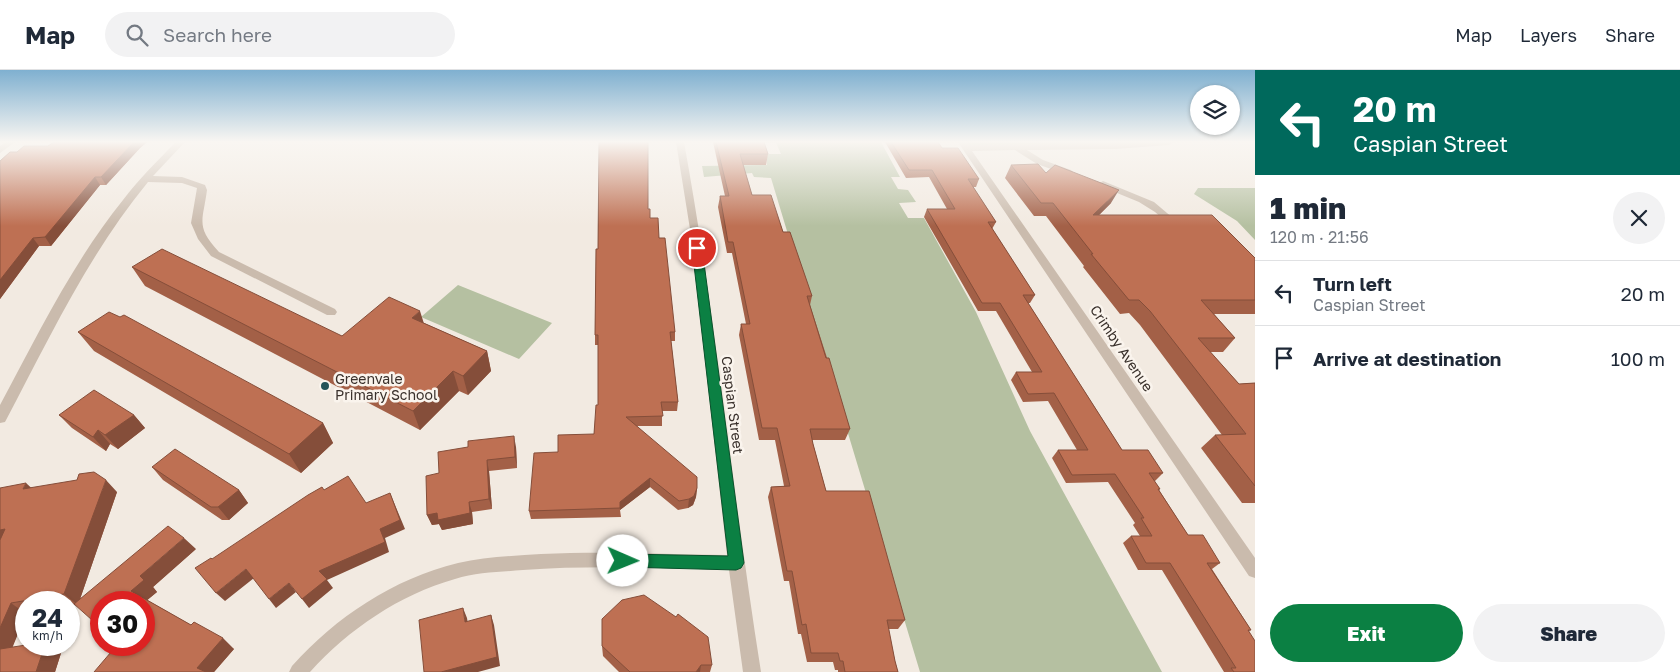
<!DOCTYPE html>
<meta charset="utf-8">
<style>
body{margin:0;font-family:"Golos Text",sans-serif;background:#f2f2f3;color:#1f2937;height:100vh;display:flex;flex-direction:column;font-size:19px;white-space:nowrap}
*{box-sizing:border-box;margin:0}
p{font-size:16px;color:#747a83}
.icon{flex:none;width:28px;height:28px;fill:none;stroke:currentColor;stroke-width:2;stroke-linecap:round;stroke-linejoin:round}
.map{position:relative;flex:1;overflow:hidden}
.sheet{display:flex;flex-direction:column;background:#fff;width:425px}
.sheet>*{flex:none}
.banner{background:#00695c;color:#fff;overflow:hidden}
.fabs{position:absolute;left:1190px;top:15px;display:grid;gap:10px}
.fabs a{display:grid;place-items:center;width:50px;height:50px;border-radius:50%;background:#fff;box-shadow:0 1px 4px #0004;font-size:25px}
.speed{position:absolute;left:15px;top:521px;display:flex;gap:10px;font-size:25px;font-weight:700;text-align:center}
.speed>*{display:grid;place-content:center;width:65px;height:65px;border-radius:50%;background:#fff;box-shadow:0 1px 4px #0004;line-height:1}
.speed small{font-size:12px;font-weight:400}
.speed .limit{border:8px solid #d22;background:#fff;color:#111}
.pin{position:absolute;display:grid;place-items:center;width:42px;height:42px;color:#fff;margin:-21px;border:2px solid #fff;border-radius:50%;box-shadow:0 1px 5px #0007}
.me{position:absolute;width:55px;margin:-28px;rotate:91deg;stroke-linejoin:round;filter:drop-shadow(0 0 4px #0008)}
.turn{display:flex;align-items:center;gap:18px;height:105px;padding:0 15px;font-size:22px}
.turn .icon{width:65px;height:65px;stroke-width:2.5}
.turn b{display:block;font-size:35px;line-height:42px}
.round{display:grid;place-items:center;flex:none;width:52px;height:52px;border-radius:26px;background:#f2f2f3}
.head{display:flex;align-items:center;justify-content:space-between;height:85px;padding:0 15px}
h1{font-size:30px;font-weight:800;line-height:38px}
.action{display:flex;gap:10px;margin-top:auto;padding:10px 15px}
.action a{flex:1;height:58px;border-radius:30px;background:#0b8043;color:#fff;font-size:20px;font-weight:800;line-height:58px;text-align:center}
.action a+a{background:#f2f2f3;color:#1f2937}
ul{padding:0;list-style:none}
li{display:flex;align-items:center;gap:15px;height:65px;padding:0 15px;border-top:1px solid #e0e1e3}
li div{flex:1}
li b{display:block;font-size:19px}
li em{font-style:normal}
header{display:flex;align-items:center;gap:30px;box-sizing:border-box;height:70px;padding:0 25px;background:#fff;border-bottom:1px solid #e0e1e3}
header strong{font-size:24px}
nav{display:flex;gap:28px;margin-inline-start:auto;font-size:18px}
.search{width:350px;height:45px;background:#f2f2f3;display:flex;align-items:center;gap:12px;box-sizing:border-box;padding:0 18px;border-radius:28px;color:#747a83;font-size:19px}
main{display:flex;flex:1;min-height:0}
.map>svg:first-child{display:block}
.green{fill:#b5c0a1}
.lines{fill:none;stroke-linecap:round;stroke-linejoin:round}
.minor{fill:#cabbad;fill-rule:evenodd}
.wall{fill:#a36047}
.shaded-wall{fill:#854e3a}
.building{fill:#be7053;stroke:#854e3a}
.route{fill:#0b8043;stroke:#07532c}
.poi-dot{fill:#235358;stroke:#faf4ed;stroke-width:2}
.labels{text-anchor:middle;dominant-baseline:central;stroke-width:5;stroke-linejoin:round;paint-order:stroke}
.street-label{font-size:14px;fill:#39302b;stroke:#faf4ed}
.poi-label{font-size:14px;fill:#39302b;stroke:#faf4ed;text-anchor:start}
</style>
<header>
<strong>Map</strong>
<div class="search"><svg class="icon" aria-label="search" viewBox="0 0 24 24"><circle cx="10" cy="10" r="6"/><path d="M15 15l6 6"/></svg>Search here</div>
<nav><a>Map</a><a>Layers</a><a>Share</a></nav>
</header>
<main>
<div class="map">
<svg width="1255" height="602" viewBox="0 0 1255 602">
<rect width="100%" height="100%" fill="#f2eae1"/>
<!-- green -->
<path class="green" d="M761,72H881L900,107H891L898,119L908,120L916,132L899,133L908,148H924L976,242L1030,361L1162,602H920L771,108L754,107L752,103L704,107L702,96L767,95L766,84H781L776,73Z
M962,72H1164L1147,74L966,78Z
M1198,118H1255V170L1237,151L1194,124Z
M458,215L552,253L519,289L421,247Z"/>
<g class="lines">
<!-- minor -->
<path class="minor" d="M6,72H15L0,83V76Z
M176,72H185L153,106L182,107L205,115L207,120C203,151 195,156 219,182L335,239L337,242L335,245H327L211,186L198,169L191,153L197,118L182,113L148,112C88,185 49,269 5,352L0,353V335C37,266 73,192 123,130C139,109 157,91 176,72Z
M676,72H684C716,248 733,426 761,602H743L729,500C661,498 592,495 523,500C501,502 477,502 455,509C399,525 349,559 310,602H289L292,596C336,547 393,509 458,493C484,487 513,486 541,484C603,481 665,484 727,485L690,159Z
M958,72H966L969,75L1173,72L1169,75L1115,79L1027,80L1043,90L1071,100L1073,102L1068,105L1037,94L1015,80L972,81L1255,488V508L1249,506Z
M1103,111L1154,132L1180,154L1179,156H1171L1155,142L1139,132L1100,116L1098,114Z"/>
</g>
<!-- wall -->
<path class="wall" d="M54,72H147L140,78L106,115H100L51,176H39L0,229V91L17,82L48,76Z
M713,72H764L768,84L766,95H743L752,125L783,162L812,226L810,235L850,359L845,370H812L826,421L905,550L898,559H888L895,591L898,602H838V600H835L833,592H807L801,564H798L789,511H784L768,427L771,417L784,416L775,370H759L739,265L741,254H746L732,183H727L718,137L720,126H725Z
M885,72H938L942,78L979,109L976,117H973L996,152L992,159L1035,225L1030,233H1028L1122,380L1163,403L1155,411H1154L1160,419L1159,420L1188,465L1220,493L1212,499L1251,560L1249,561L1255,602H1224L1162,500H1138L1123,473L1131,466H1140L1133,455L1135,453L1108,412L1066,413L1052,388L1058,380H1077L1048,331L1023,332L1011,310L1016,302H1032L996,241H978L924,147L927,139H947L929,107L906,108Z
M1011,95L1046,103L1111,133L1099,145L1255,188V244H1214L1235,268L1223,282H1210L1239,314L1255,313V433H1242L1201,378L1215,365H1222L1140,255L1129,243L1120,244L1083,197L1084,196L1046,146H1034L1005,108Z
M648,139L650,148L659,168L675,262V271H671L678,332L677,341H662V356H637L697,418L696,427L693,435L688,438L678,440L650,417L620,440L621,447L531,449L529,441L558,382L594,364L598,335V275H595V265L598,179Z
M132,197L342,266L424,253L487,281L491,301L468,325L459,321L420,360L145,216Z
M78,262L323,353L333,373L301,403L94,281Z
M59,345H134L145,358L118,379L110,374L106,381L72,358Z
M516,377L517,398L489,401L492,439L472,442L473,454L442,460L439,454L432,455L427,445L439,403Z
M152,397L239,420L248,433L229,450H222L163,410Z
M0,418H31L117,422L80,529L196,479L153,517L157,522L147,530L191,555L234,579L214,602H94L144,575L76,535L69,536V532H26V544L12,577L62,580L55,602H0Z
M602,576L712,595L710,602H619L603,586Z"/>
<!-- shaded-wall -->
<path class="shaded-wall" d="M134,72H147L140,78L106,115L101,107Z
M95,107L100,115L51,176L45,167Z
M1119,120L1111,133L1085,159L1093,145Z
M33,168L39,176L0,229V210Z
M420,241L426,260L412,248Z
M487,281L491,301L468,325L463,306Z
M453,301L459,321L420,360L413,341Z
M134,345L145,358L118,379L105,365Z
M323,353L333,373L301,403L289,384Z
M98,360L110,374L106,381L93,367Z
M514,366L516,377L517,398L515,387Z
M487,390L489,401L492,439L489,429Z
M650,408V417L620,440V432Z
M106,410L117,422L78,535L64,524Z
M26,413L39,425L23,419Z
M697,418L696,427L693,435L688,438L689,429Z
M239,420L248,433L229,450L218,437Z
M390,423L405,459L385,468L389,482L327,510L333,518L309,538L302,529L319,501L380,459Z
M469,432L472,442L473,454L442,460L439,454L432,455L427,445Z
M5,459L0,474V460Z
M184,468L196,479L153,517L157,522L145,532L131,521L140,506Z
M246,499L254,508L225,531L216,523Z
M289,513L296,522L276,538L269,529Z
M11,533L26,544L7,591L0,587V558Z
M463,538L467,548L469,561L465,552Z
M491,545L494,555L500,596L478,602H441Z
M223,568L234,579L214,602H202L197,598Z
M45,575H54L62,580L55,602H36Z
M701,595L700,602H696Z"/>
<!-- building -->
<path class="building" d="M54,72H134L101,107H95L45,167L33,168L0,210V91L10,82H17L24,76H48Z
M599,72H648V139H650V148H658L659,168H665L675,262H670L678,332H661L663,346L626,347L697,407V418L694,426L689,429L679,431L650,408L620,432V438L529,441L534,383L558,382V365L594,364L596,335H598V265H595L596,179H598Z
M716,72H764L768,84H740L752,125H771L783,162H790L812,226H807L826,288H829L850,359H810L813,374L826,421H869L905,550H887L895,591L898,602H845L843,591H840L838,583H811L806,554L802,555L792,501H787L771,417L790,416L777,358H762L741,254H750L733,172H728L720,126H729Z
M891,72H938L942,78H958L979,109H968L996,152H988L1035,225H1023L1122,380H1148L1163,403H1149L1160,419H1158L1188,465H1203L1220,493H1207L1251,560H1248L1255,571V602H1234L1231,598H1236L1170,493H1146L1131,466H1152L1141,448H1144L1115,404L1072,405L1058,380H1088L1054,323L1028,324L1016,302H1042L1000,233H982L927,139H955L932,100H909Z
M1038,94L1046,103L1055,95L1119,120L1093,145H1212L1255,188V230H1201L1235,268H1198L1239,314L1255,313V416L1215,365L1246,364L1150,241L1139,230H1129L1091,184H1093L1053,133H1041L1011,95Z
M162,179L342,266L389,227L420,241L412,248L487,281L463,306L453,301L413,341L132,197Z
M109,242L120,247L124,245L323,353L289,384L78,262Z
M94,320L134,345L105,365L98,360L93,367L59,345Z
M514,366L515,387L487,390L489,429L469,432L470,443L438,450L437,443L427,445L426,406L439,403L438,382L468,377V371Z
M175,379L239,420L218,437H211L152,397Z
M94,402L106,410L64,524L11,533L0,558V470L5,459L0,460V418L26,413L23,419L77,410L79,404Z
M348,406L366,433L390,423L400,450L380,459L385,472L319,501L327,509L302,529L289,513L269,529L246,499L216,523L195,498L211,488L212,489L308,425L322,417L324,420Z
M168,456L184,468L140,506L144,510L131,521L191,555L194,552L223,568L197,598L206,602H94L117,575H144V532H101V558L74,534Z
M644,525L676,547L678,544L708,567L712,595H701L696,602H630L602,576V549L622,530Z
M463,538L465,552L491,545L497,587L441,602H424L419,550Z
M26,575H45L36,602H0V579Z"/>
<!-- sky -->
<linearGradient id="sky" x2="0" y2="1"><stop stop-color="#7fb0d0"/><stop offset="0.46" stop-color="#f9f6f2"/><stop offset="1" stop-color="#f9f6f2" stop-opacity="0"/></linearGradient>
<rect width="1255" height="156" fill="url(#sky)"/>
<!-- route -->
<path class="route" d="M697,175L702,178L744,493L741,498L736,500L623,497L618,496L616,491L618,486L623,484L728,486L692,178Z"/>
<!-- markers -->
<circle class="poi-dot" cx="325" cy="316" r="5"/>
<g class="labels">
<!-- street labels -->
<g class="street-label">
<text transform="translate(1122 278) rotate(56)">Crimby Avenue</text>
<text transform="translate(733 335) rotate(83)">Caspian Street</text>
</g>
<!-- poi labels -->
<g class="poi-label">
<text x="335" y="308">Greenvale<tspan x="335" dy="16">Primary School</tspan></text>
</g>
</g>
</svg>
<div class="fabs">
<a><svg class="icon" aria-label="layers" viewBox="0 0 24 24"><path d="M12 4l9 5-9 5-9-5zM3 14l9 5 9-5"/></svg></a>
</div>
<div class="speed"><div>24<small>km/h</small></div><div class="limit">30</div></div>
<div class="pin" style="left:697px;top:178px;background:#d93025"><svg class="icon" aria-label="arrive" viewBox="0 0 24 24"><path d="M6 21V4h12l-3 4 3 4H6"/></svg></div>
<svg class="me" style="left:623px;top:491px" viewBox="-20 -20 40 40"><circle r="19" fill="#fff"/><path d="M0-13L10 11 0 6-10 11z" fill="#0b8043"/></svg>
</div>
<section class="sheet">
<div class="banner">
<div class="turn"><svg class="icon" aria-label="left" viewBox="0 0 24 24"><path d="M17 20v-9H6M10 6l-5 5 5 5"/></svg><div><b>20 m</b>Caspian Street</div></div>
</div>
<div class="head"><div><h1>1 min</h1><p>120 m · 21:56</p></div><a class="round"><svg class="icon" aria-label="close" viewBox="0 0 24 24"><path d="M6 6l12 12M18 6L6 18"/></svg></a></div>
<ul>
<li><svg class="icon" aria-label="left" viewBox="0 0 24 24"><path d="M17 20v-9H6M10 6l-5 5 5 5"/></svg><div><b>Turn left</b><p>Caspian Street</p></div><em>20 m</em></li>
<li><svg class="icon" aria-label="arrive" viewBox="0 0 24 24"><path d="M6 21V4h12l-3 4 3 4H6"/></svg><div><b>Arrive at destination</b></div><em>100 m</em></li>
</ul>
<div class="action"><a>Exit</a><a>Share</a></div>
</section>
</main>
